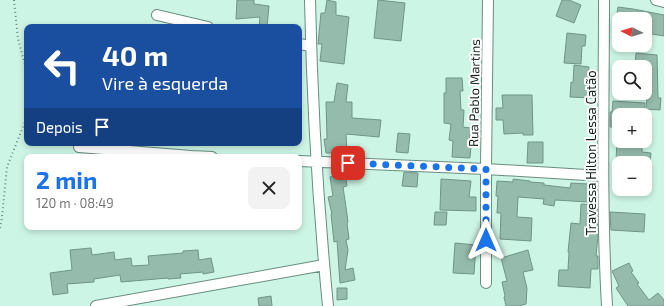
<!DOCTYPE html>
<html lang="pt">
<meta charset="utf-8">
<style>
body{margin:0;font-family:"Exo 2",sans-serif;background:#f2f2f2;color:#222;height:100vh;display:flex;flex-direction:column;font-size:15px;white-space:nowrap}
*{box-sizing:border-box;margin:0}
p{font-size:13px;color:#767676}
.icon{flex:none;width:22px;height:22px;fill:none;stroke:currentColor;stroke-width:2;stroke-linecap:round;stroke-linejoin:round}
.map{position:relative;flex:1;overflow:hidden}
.sheet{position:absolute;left:24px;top:154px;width:278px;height:76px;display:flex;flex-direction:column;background:#fff;border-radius:8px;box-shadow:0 2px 6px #0003}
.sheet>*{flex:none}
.banner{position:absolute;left:24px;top:24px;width:278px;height:122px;border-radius:8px;box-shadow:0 2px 6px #0003;background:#1a4fa0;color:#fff;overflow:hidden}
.needle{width:26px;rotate:275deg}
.buttons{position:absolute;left:612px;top:12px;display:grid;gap:8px}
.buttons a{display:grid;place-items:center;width:40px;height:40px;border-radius:8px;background:#fff;box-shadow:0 2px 6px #0003;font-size:20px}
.pin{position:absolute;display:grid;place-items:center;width:34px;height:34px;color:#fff;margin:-17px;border-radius:8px;box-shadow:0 2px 6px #0006}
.me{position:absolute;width:44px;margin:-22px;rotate:0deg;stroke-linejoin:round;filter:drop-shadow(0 0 3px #0008)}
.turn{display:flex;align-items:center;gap:14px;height:84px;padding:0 12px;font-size:18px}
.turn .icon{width:52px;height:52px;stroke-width:2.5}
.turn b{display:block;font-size:28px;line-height:34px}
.then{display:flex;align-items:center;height:38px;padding:0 12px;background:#0003;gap:8px;font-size:15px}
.round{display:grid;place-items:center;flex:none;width:42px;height:42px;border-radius:8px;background:#f2f2f2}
.overview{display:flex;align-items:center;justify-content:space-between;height:68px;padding:0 12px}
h1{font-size:24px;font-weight:700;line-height:30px;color:#1a73e8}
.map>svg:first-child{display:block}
.building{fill:#95bbac;stroke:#709587}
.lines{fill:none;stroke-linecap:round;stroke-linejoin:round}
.street-casing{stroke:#698d80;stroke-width:12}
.path{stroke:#6e897e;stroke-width:2;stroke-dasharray:1 3;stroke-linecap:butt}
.street{stroke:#fff;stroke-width:10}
.route{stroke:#1a73e8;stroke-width:7;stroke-dasharray:0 12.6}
.labels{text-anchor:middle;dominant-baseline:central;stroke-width:4;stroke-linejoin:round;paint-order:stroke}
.street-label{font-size:13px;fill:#13221c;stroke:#fff}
</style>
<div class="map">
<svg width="664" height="306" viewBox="0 0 664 306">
<rect width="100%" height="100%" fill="#cdf5e5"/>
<!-- building -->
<path class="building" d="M237,0H254V4L269,6L267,27H259L260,17L236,19Z
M327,0L336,2V15L349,17L344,64L320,61L322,44H318L321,13H325Z
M378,0L405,3L401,41L374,38Z
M562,0H569L581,5L574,23L556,16Z
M618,7L633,9L664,15V36L646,33L649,19H616Z
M567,33L586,35L585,46H582L581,64L564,63Z
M636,53L657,55L658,98H661L660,110L646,109L648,84H645V65L635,64Z
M574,65L589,67L588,84H593L592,98L570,97L571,82L573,83Z
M446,78H462L463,91H460L461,110H464L463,127L471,128L469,146H471L470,158L452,157L453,141L449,140L451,124L444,123V93H446Z
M337,83L348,85L346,102H352V118L381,120L379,137L346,134L347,153H326L324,139H327L326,102H334Z
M502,95H532L533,135H523V133L504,134L503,120H496V108H503Z
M613,101L645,103L644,115H619V127H610V112H612Z
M398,133L410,134L408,153L396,152Z
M617,141H642V152L651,153L650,163L641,162V160H616Z
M528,142H543V163H527Z
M404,172L418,173L417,187L402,186Z
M345,174L347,186L343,187L346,207L348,222L347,223L349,239L346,240L348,250L345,270L353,268L355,280L340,283L337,241L334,242L331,214H332L328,197L333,196L330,177Z
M441,179L471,181L469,197H476V211L440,210Z
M513,179L530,181V182L544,183V185L570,188L571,183L589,184L588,202L555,200L554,206L543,204L544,199L518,197L517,217L532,218L531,241L500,239L501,213H497L498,196H496L497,181L513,182Z
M581,204L597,205L598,235L596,256H598V269H591L590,288L558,286L559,270H568L569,252H568L571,223L580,224Z
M435,212H447L446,225H434Z
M610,212L645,214L644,232L611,230Z
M455,243L476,245L474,274L453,273Z
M91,248L92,255L114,252L115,260L131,258L132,266L149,265L148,256L183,253V251L198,250L199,260L211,258L214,272L203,274V272L180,274L181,278L168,279V278L121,282L120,275L94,279V282L67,284L68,293L53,295L50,273L72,270L70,250Z
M528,250L533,270L523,272L527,288L526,304L519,306H506L504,297L505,296L502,282L507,281L501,258Z
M629,263L633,271L631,272L639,283L637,284L649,300L658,293L664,300V306H628L616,288L619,286L612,271Z
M337,288H347V299L337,300Z
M271,296L272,306H259L258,298Z"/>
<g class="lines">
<!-- street casing -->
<g class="street-casing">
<path id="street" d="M310,0C312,102 318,204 328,306
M604,0C604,102 601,204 607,306
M656,0L664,2
M157,15L208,27
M299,44L311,46
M79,147L191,156L212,157
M299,161L486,169L603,176
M486,283V169L488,0
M96,306L324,265"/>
</g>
<!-- path -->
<path class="path" d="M14,0L18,39L27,72
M0,228L2,217L7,167L27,117"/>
<!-- street -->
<use href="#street" class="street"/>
</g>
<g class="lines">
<!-- route -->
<path class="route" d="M348,163L486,169V240"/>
</g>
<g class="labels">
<!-- street labels -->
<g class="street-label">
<text transform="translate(474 93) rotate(-89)">Rua Pablo Martins</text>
<text transform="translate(591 153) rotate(-90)">Travessa Hilton Lessa Catão</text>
</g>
</g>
</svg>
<div class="buttons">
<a><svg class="needle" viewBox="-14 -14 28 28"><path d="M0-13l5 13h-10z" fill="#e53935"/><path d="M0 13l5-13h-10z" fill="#767676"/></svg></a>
<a><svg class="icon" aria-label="search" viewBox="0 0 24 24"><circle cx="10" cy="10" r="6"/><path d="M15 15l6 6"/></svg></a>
<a>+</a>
<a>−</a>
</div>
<div class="pin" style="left:348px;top:163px;background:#d93025"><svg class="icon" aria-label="arrive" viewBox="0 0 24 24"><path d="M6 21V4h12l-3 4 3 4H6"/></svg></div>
<svg class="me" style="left:486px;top:240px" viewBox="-20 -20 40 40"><path d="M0-17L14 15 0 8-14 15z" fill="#1a73e8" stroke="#fff" stroke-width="4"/></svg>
<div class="banner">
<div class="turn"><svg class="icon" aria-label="left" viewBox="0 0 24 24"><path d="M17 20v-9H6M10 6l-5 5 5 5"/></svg><div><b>40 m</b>Vire à esquerda</div></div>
<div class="then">Depois<svg class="icon" aria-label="arrive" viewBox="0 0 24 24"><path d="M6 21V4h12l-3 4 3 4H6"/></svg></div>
</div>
<section class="sheet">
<div class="overview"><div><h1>2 min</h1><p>120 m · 08:49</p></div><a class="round"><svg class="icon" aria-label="close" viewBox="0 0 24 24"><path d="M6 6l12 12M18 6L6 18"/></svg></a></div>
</section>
</div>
